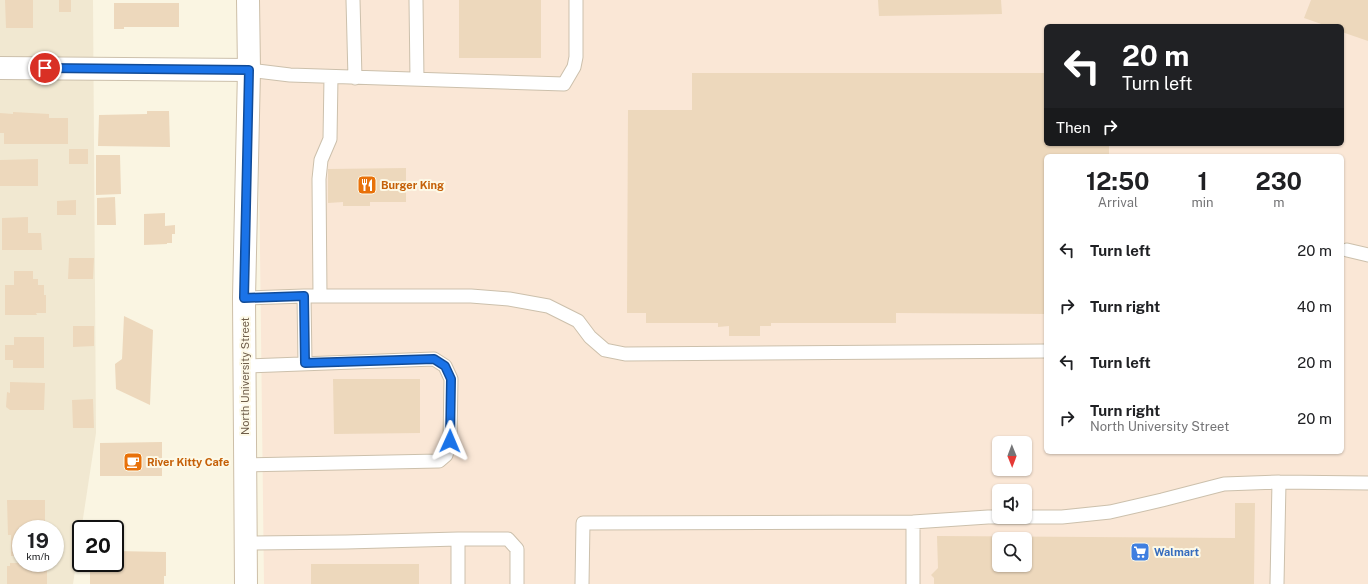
<!DOCTYPE html>
<style>
body{margin:0;font-family:"Public Sans",sans-serif;background:#f2f2f2;color:#202124;height:100vh;display:flex;flex-direction:column;font-size:15px;white-space:nowrap}
*{box-sizing:border-box;margin:0}
p{font-size:13px;color:#757577}
.icon{flex:none;width:22px;height:22px;fill:none;stroke:currentColor;stroke-width:2;stroke-linecap:round;stroke-linejoin:round}
.map{position:relative;flex:1;overflow:hidden}
.details{position:absolute;left:1044px;top:154px;width:300px;height:300px;display:flex;flex-direction:column;background:#fff;border-radius:6px;box-shadow:0 1px 3px #0004}
.details>*{flex:none}
.hud{position:absolute;left:1044px;top:24px;width:300px;height:122px;border-radius:6px;box-shadow:0 1px 3px #0004;background:#202124;color:#fff;overflow:hidden}
.needle{width:26px;rotate:179deg}
.buttons{position:absolute;left:992px;top:436px;display:grid;gap:8px}
.buttons a{display:grid;place-items:center;width:40px;height:40px;border-radius:6px;background:#fff;box-shadow:0 1px 3px #0004;font-size:20px}
.speed{position:absolute;left:12px;top:520px;display:flex;gap:8px;font-size:20px;font-weight:700;text-align:center}
.speed>*{display:grid;place-content:center;width:52px;height:52px;border-radius:50%;background:#fff;box-shadow:0 1px 3px #0004;line-height:1}
.speed small{font-size:10px;font-weight:400}
.speed .limit{border:2px solid #111;border-radius:6px;background:#fff;color:#111}
.pin{position:absolute;display:grid;place-items:center;width:34px;height:34px;color:#fff;margin:-17px;border:2px solid #fff;border-radius:50%;box-shadow:0 1px 4px #0007}
.me{position:absolute;width:44px;margin:-22px;rotate:1deg;stroke-linejoin:round;filter:drop-shadow(0 0 3px #0008)}
.turn{display:flex;align-items:center;gap:14px;height:84px;padding:0 12px;font-size:18px}
.turn .icon{width:52px;height:52px;stroke-width:2.5}
.turn b{display:block;font-size:28px;line-height:34px}
.then{display:flex;align-items:center;height:38px;padding:0 12px;background:#0003;gap:8px;font-size:15px}
.eta{display:flex;justify-content:space-evenly;align-items:center;height:68px;text-align:center}
.eta b{font-size:24px;font-weight:700;line-height:28px}
ul{padding:0;list-style:none}
li{display:flex;align-items:center;gap:12px;height:56px;padding:0 12px}
li div{flex:1}
li b{display:block;font-size:15px}
li em{font-style:normal}
.map>svg:first-child{display:block}
.residential{fill:#f1e8d1;fill-rule:evenodd}
.commercial{fill:#fae7d6;fill-rule:evenodd}
.building{fill:#edd8bc;fill-rule:evenodd}
.lines{fill:none;stroke-linecap:round;stroke-linejoin:round}
.service-casing{stroke:#ccc0ac;stroke-width:15}
.minor-casing{stroke:#ccc0ac;stroke-width:24}
.secondary-casing{stroke:#cdbfa8;stroke-width:24}
.service{stroke:#fff;stroke-width:13}
.minor{stroke:#fff;stroke-width:22}
.secondary{stroke:#fff;stroke-width:22}
.route-casing{stroke:#114b97;stroke-width:10}
.route{stroke:#1a73e8;stroke-width:7}
.labels{text-anchor:middle;dominant-baseline:central;stroke-width:4;stroke-linejoin:round;paint-order:stroke}
.food-label{font-size:11px;font-weight:bold;fill:#c56008;stroke:#fdf9e7;text-anchor:start}
.street-label{font-size:11px;fill:#6f5e4a;stroke:#fdf9e7}
.shop-label{font-size:11px;font-weight:bold;fill:#366cbe;stroke:#fdf9e7;text-anchor:start}
</style>
<div class="map">
<svg width="1368" height="584" viewBox="0 0 1368 584">
<rect width="100%" height="100%" fill="#faf5e2"/>
<!-- residential -->
<path class="residential" d="M0,0H93L96,433L73,584H0ZM21,529H55V563H21Z"/>
<!-- commercial -->
<path class="commercial" d="M257,0H1368V584H264ZM1046,26H1342V144H1046ZM1046,156H1342V452H1046ZM999,443H1025V469H999ZM999,491H1025V517H999ZM999,539H1025V565H999Z"/>
<!-- building -->
<path class="building" d="M5,0H33V28H6Z
M59,0H71V12H59Z
M459,0H541V58H459Z
M878,0H1001L1002,14L879,16Z
M1311,0H1368V41L1342,32V26H1327L1304,18Z
M114,3H179V27H124V29H114Z
M692,73H1046V144H1109V156H1046V314L896,313V323H771V326H760V336H729V326L718,327V323H646V313H627L628,110H692Z
M147,111H169L170,147L98,146L99,115L147,114Z
M13,112L49,114V118H68V144H4V133H0V113L13,114Z
M69,149H88V164H69Z
M96,155H120L121,194L96,195Z
M38,159V186H0V160Z
M406,168V202H370V206H343V202L328,203V169Z
M115,197L116,225H97V198Z
M76,200V215H57V201Z
M165,213V226L175,225V234H172V243H167V244L144,245V214Z
M28,217V233H41L42,250H2V218Z
M69,258H94L93,279H68Z
M14,271H33V279H38V285H44V295H46V313H36L37,315H5V285H14Z
M124,316L153,330L150,405L116,389L115,364L122,359Z
M73,326H94V346L73,347Z
M14,337H44V368H13V360H5V345H14Z
M333,379H420V433L334,434Z
M10,382L45,383L44,410H10L6,407L7,392L10,393Z
M93,399L94,428H73L72,400Z
M162,442V476H100V443Z
M7,500H45V529H21V556H11V535H8Z
M1235,503H1255L1254,584H934V578L931,575L938,568L937,536L1235,538ZM999,539H1025V565H999Z
M115,551L166,552V576H164V584H90V563H115Z
M10,563H47V584H7V566H10Z
M311,564H419V584H311Z"/>
<g class="lines">
<!-- service casing -->
<g class="service-casing">
<path id="service" d="M353,0L355,78
M416,0L417,79
M249,70L290,75L564,84L574,67L576,57V0
M1347,250L1368,255
M304,296L305,363
M320,296L319,179L321,160L330,139L331,77
M244,298L304,296H471L509,299L548,306L578,321L590,337L605,350L625,354L1046,351
M245,366L434,359L445,366L451,379L450,441L446,455L439,461L246,465
M246,543L346,542L458,539
M458,584V539H508L517,549V584
M582,584L583,523L913,522L988,517H1062L1110,512L1162,500L1224,484L1279,482L1368,483
M913,584V522
M1277,584L1279,482"/>
</g>
<!-- minor casing -->
<g class="minor-casing">
<path id="minor" d="M0,68L249,70"/>
</g>
<!-- secondary casing -->
<g class="secondary-casing">
<path id="secondary" d="M246,584L244,298L249,70L248,0"/>
</g>
<!-- service -->
<use href="#service" class="service"/>
<!-- minor -->
<use href="#minor" class="minor"/>
<!-- secondary -->
<use href="#secondary" class="secondary"/>
</g>
<g class="lines">
<!-- route casing -->
<g class="route-casing">
<path id="route" d="M45,68L249,70L244,298L304,296L305,363L434,359L445,366L451,379L450,441"/>
</g>
<!-- route -->
<use href="#route" class="route"/>
</g>
<!-- icons -->
<defs>
<g id="restaurant-square" transform="scale(1)"><rect x="-9" y="-9" width="18" height="18" rx="4" fill="#e8710a" stroke="#fdf9e7"/><path d="M-5-6h1v4h1v-4h1v4h1v-4h1v5L-1.5 .5V6h-2V.5L-5-1ZM5-6V6H3V1.5H1.5Q1.5-4 5-6Z" fill="#fff"/></g>
<g id="cafe-square" transform="scale(1)"><rect x="-9" y="-9" width="18" height="18" rx="4" fill="#e8710a" stroke="#fdf9e7"/><path d="M-5.5-4.5H6V0H3Q3 3.5 0 3.5H-2.5Q-5.5 3.5-5.5 0ZM3-3.2v2h1.7v-2ZM-6 4.5H4V6H-6Z" fill="#fff"/></g>
<g id="supermarket-square" transform="scale(1)"><rect x="-9" y="-9" width="18" height="18" rx="4" fill="#3f7fe0" stroke="#fdf9e7"/><path d="M-6-5.5h2.5l.6 2H6L4.5 2H-2.5L-4.4-4H-6ZM-1.5 3.2a1.3 1.3 0 1 0 .1 0ZM3 3.2a1.3 1.3 0 1 0 .1 0Z" fill="#fff"/></g>
</defs>
<g fill-rule="evenodd">
<use href="#restaurant-square" x="367" y="185"/>
<use href="#cafe-square" x="133" y="462"/>
<use href="#supermarket-square" x="1140" y="552"/>
</g>
<g class="labels">
<!-- food labels -->
<g class="food-label">
<text x="381" y="185">Burger King</text>
<text x="147" y="462">River Kitty Cafe</text>
</g>
<!-- street labels -->
<g class="street-label">
<text transform="translate(245 376) rotate(-90)">North University Street</text>
</g>
<!-- shop labels -->
<g class="shop-label">
<text x="1154" y="552">Walmart</text>
</g>
</g>
</svg>
<div class="buttons">
<a><svg class="needle" viewBox="-14 -14 28 28"><path d="M0-13l5 13h-10z" fill="#e53935"/><path d="M0 13l5-13h-10z" fill="#757577"/></svg></a>
<a><svg class="icon" aria-label="sound" viewBox="0 0 24 24"><path d="M4 9h4l5-4v14l-5-4H4zM17 9q2 3 0 6"/></svg></a>
<a><svg class="icon" aria-label="search" viewBox="0 0 24 24"><circle cx="10" cy="10" r="6"/><path d="M15 15l6 6"/></svg></a>
</div>
<div class="speed"><div>19<small>km/h</small></div><div class="limit">20</div></div>
<div class="pin" style="left:45px;top:68px;background:#d93025"><svg class="icon" aria-label="arrive" viewBox="0 0 24 24"><path d="M6 21V4h12l-3 4 3 4H6"/></svg></div>
<svg class="me" style="left:450px;top:441px" viewBox="-20 -20 40 40"><path d="M0-17L14 15 0 8-14 15z" fill="#1a73e8" stroke="#fff" stroke-width="4"/></svg>
<div class="hud">
<div class="turn"><svg class="icon" aria-label="left" viewBox="0 0 24 24"><path d="M17 20v-9H6M10 6l-5 5 5 5"/></svg><div><b>20 m</b>Turn left</div></div>
<div class="then">Then<svg class="icon" aria-label="right" viewBox="0 0 24 24"><path d="M7 20v-9h11M14 6l5 5-5 5"/></svg></div>
</div>
<section class="details">
<div class="eta">
<div><b>12:50</b><p>Arrival</p></div>
<div><b>1</b><p>min</p></div>
<div><b>230</b><p>m</p></div>
</div>
<ul>
<li><svg class="icon" aria-label="left" viewBox="0 0 24 24"><path d="M17 20v-9H6M10 6l-5 5 5 5"/></svg><div><b>Turn left</b></div><em>20 m</em></li>
<li><svg class="icon" aria-label="right" viewBox="0 0 24 24"><path d="M7 20v-9h11M14 6l5 5-5 5"/></svg><div><b>Turn right</b></div><em>40 m</em></li>
<li><svg class="icon" aria-label="left" viewBox="0 0 24 24"><path d="M17 20v-9H6M10 6l-5 5 5 5"/></svg><div><b>Turn left</b></div><em>20 m</em></li>
<li><svg class="icon" aria-label="right" viewBox="0 0 24 24"><path d="M7 20v-9h11M14 6l5 5-5 5"/></svg><div><b>Turn right</b><p>North University Street</p></div><em>20 m</em></li>
</ul>
</section>
</div>
